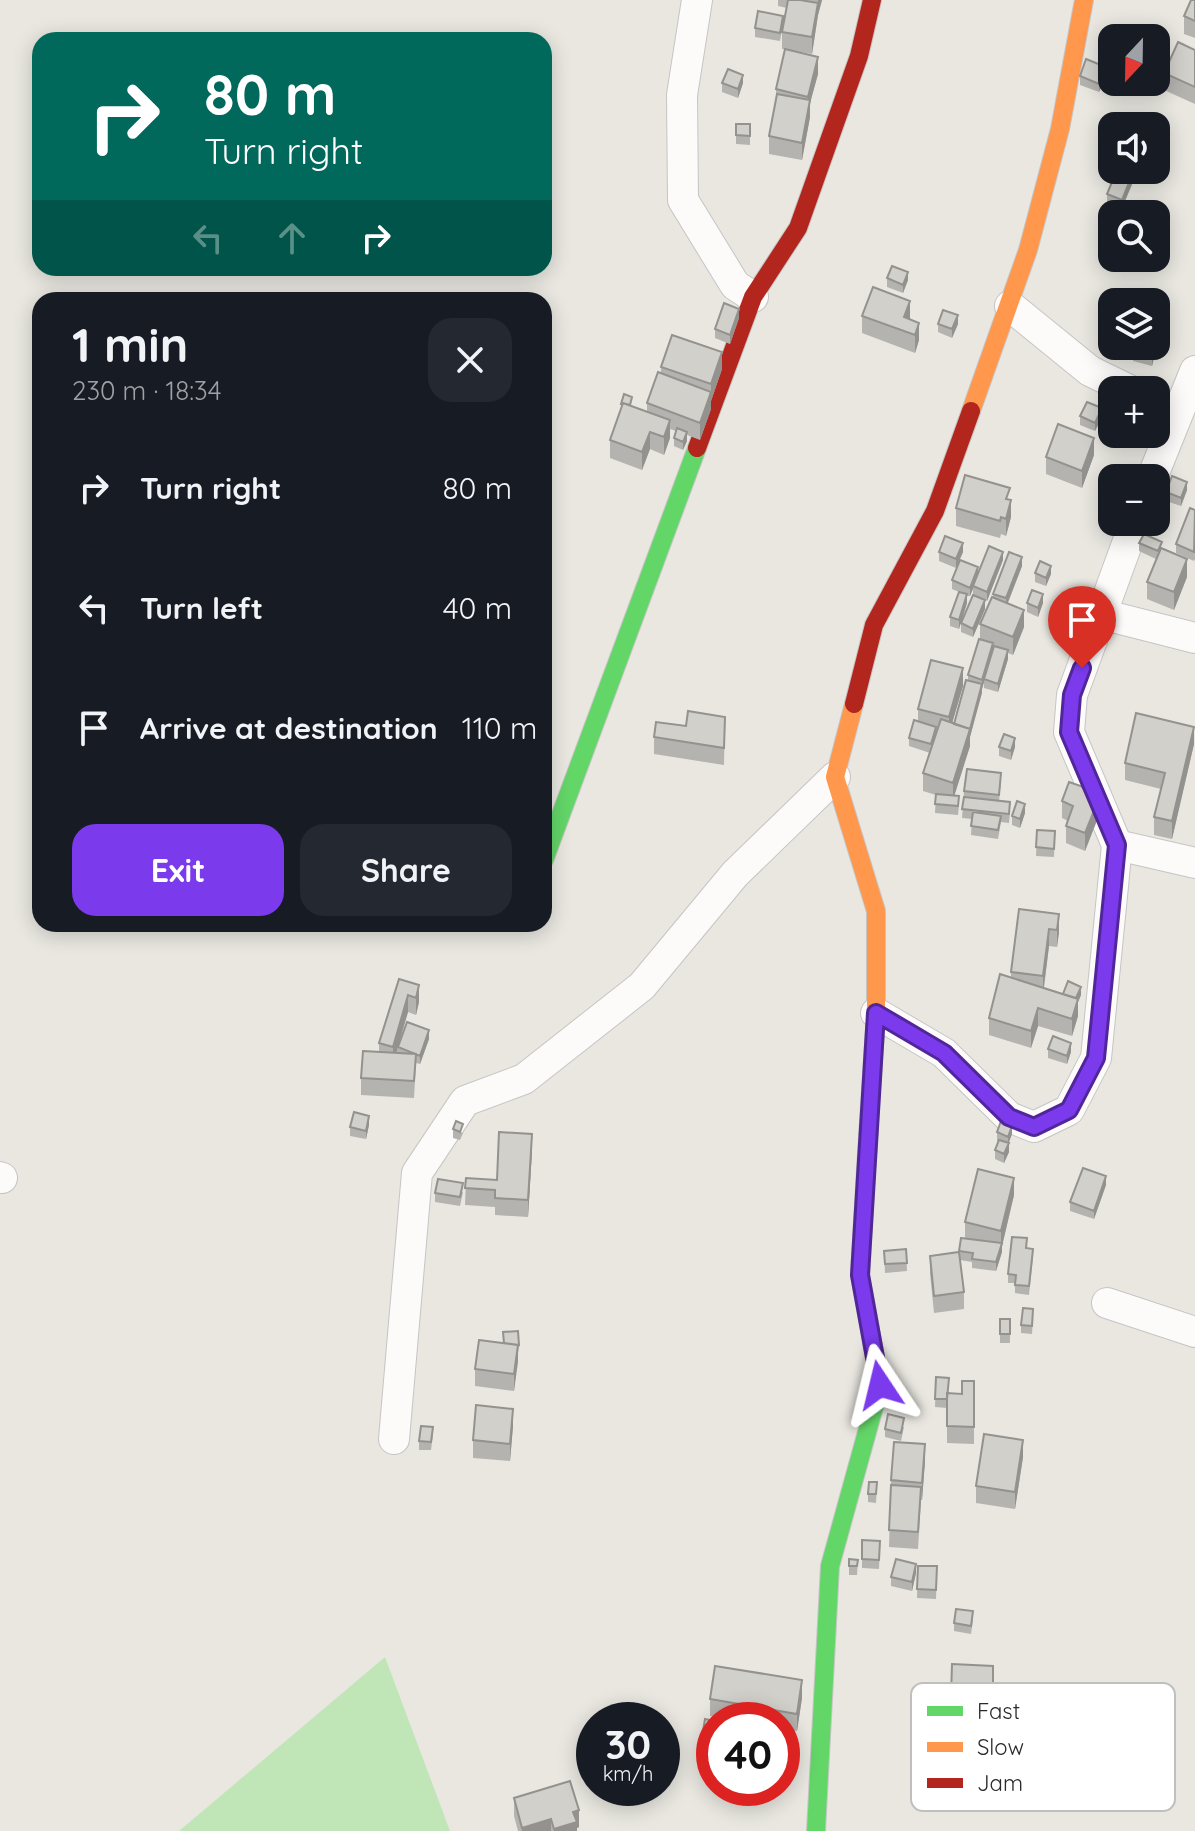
<!DOCTYPE html>
<meta charset="utf-8">
<style>
body{margin:0;font-family:Quicksand,sans-serif;background:#242831;color:#f1f3f6;height:100vh;display:flex;flex-direction:column;font-size:30px;white-space:nowrap}
*{box-sizing:border-box;margin:0}
p{font-size:26px;color:#9ea1a6}
.icon{flex:none;width:44px;height:44px;fill:none;stroke:currentColor;stroke-width:2;stroke-linecap:round;stroke-linejoin:round}
.map{position:relative;flex:1;overflow:hidden}
.panel{position:absolute;left:32px;top:292px;width:520px;height:640px;display:flex;flex-direction:column;background:#171b24;border-radius:24px;box-shadow:0 4px 20px #0003}
.panel>*{flex:none}
.guide{position:absolute;left:32px;top:32px;width:520px;height:244px;border-radius:24px;box-shadow:0 4px 20px #0003;background:#00695c;color:#fff;overflow:hidden}
.needle{width:52px;rotate:202deg}
.controls{position:absolute;left:1098px;top:24px;display:grid;gap:16px}
.controls a{display:grid;place-items:center;width:72px;height:72px;border-radius:16px;background:#171b24;box-shadow:0 4px 20px #0003;font-size:40px}
.speed{position:absolute;left:576px;top:1702px;display:flex;gap:16px;font-size:40px;font-weight:700;text-align:center}
.speed>*{display:grid;place-content:center;width:104px;height:104px;border-radius:50%;background:#171b24;box-shadow:0 4px 20px #0003;line-height:1}
.speed small{font-size:20px;font-weight:400}
.speed .limit{border:12px solid #d22;background:#fff;color:#111}
.pin{position:absolute;display:grid;place-items:center;width:68px;height:68px;color:#fff;margin:-82px -34px;border-radius:50% 50% 50% 0;rotate:-45deg;box-shadow:0 0 8px #0007}
.pin .icon{rotate:45deg}
.me{position:absolute;width:88px;margin:-44px;rotate:350deg;stroke-linejoin:round;filter:drop-shadow(0 0 6px #0008)}
.turn{display:flex;align-items:center;gap:28px;height:168px;padding:0 40px;font-size:36px}
.turn .icon{width:104px;height:104px;stroke-width:2.5}
.turn b{display:block;font-size:56px;line-height:68px}
.lanes{display:flex;align-items:center;height:76px;padding:0 40px;background:#0003;justify-content:center;gap:40px;direction:ltr}
.lanes .off{opacity:.35}
.round{display:grid;place-items:center;flex:none;width:84px;height:84px;border-radius:24px;background:#242831}
.headline{display:flex;align-items:center;justify-content:space-between;height:136px;padding:0 40px}
h1{font-size:48px;font-weight:700;line-height:60px}
.primary-button{display:flex;gap:16px;margin-top:auto;padding:16px 40px}
.primary-button a{flex:1;height:92px;border-radius:24px;background:#7c3aed;color:#fff;font-size:32px;font-weight:700;line-height:92px;text-align:center}
.primary-button a+a{background:#242831;color:#f1f3f6}
ul{padding:0;list-style:none}
li{display:flex;align-items:center;gap:24px;height:120px;padding:0 40px}
li div{flex:1}
li b{display:block;font-size:30px}
li em{font-style:normal}
.map>svg:first-child{display:block}
.green{fill:#c0e6b8}
.lines{fill:none;stroke-linecap:round;stroke-linejoin:round}
.street-casing{stroke:#c6c5c5;stroke-width:32}
.fast-casing{stroke:#c6c5c5;stroke-width:20}
.slow-casing{stroke:#c6c5c5;stroke-width:20}
.jam-casing{stroke:#c6c5c5;stroke-width:20}
.street{stroke:#fcfbfa;stroke-width:30}
.fast{stroke:#63d668;stroke-width:18}
.slow{stroke:#ff974d;stroke-width:18}
.jam{stroke:#b3261e;stroke-width:18}
.wall{fill:#b5b3af}
.shaded-wall{fill:#93928e}
.building{fill:#d2d0cb;stroke:#93928e;stroke-width:2}
.route-casing{stroke:#51269a;stroke-width:20}
.route{stroke:#7c3aed;stroke-width:14}
.key{fill:#fff;stroke:#bfbfbf;stroke-width:2}
.key-label{font-size:22px;fill:#2a2a2a}
</style>
<div class="map">
<svg width="1195" height="1831" viewBox="0 0 1195 1831">
<rect width="100%" height="100%" fill="#e9e7e0"/>
<!-- green -->
<path class="green" d="M385,1657L450,1831H179Z"/>
<g class="lines">
<!-- street casing -->
<g class="street-casing">
<path id="street" d="M697,0L682,95L683,200L735,285L753,297
M1010,306L1090,371L1129,390
M1152,478L1195,371
M1135,522L1072,695L1069,732L1117,845L1195,863
M1101,614L1195,638
M876,1013L944,1053L1009,1117L1034,1127L1069,1110L1096,1058L1117,845
M0,1177L2,1178
M1107,1303L1195,1332
M394,1439L417,1173L465,1101L524,1079L642,986L735,874L835,777"/>
</g>
<!-- fast casing -->
<g class="fast-casing">
<path id="fast" d="M544,860L697,448
M816,1831L830,1566L880,1385L860,1275L866,1169"/>
</g>
<!-- slow casing -->
<g class="slow-casing">
<path id="slow" d="M971,411L1028,250L1060,129L1084,0
M854,704L835,777L876,911V1013L866,1169"/>
</g>
<!-- jam casing -->
<g class="jam-casing">
<path id="jam" d="M697,448L753,297L798,228L859,56L872,0
M854,704L874,625L935,511L971,411"/>
</g>
<!-- street -->
<use href="#street" class="street"/>
<!-- fast -->
<use href="#fast" class="fast"/>
<!-- slow -->
<use href="#slow" class="slow"/>
<!-- jam -->
<use href="#jam" class="jam"/>
</g>
<!-- wall -->
<path class="wall" d="M778,0H822L818,15L812,54L782,49V32L787,8L778,6Z
M1195,0V38L1184,34V16Z
M783,25L780,41L755,37V28Z
M1195,50V104L1164,90V73Z
M818,74L810,103V117L802,160L769,154V136L776,103V89Z
M1106,75L1099,92L1080,85V76Z
M722,83H743L738,98L722,92Z
M736,124H750V145L736,144Z
M1117,170H1138L1122,208L1107,202V194Z
M887,278L908,280L903,293L887,287Z
M862,316L910,318L919,340L915,353L862,333Z
M739,318L730,344L715,338V329Z
M938,324H958L952,338L938,332Z
M1157,345L1152,366L1133,361V352Z
M661,367L722,369L711,401V409L700,440L687,435V441L683,450L674,446V438L676,431L670,429V438L664,455L650,449L642,470L610,458V440L621,408V404L647,412V403L661,373Z
M1080,416L1102,417L1095,431L1080,425Z
M1094,455L1082,488L1046,474V457Z
M1187,490L1181,506L1166,501V492Z
M1010,499L1011,517L1006,536L1001,534L1000,538L956,526V508Z
M1195,510V559L1194,561L1176,553V544Z
M1139,543L1162,549L1187,577L1174,610L1147,599V582L1156,559L1139,551Z
M939,552H963L956,568L939,561Z
M1003,560L987,601L985,600V609L973,637L961,632V623L973,595V589L970,596H967V603L959,629L950,626V617L959,592L952,589V580L978,573Z
M1022,566L1008,603L1024,627L1013,655L1008,653V659L998,692L984,688V681L970,737V746L954,796L959,805L958,815L935,813L936,795L923,791V773L930,753L909,746V738L918,722V709L963,686L952,723L954,724L968,680V675L980,640V624L993,597V594Z
M1035,573L1051,574L1046,586L1035,582Z
M1027,603H1043L1038,617L1027,612Z
M725,717L724,765L654,754V737L686,726Z
M1194,744L1172,839L1154,835V817L1161,789L1125,780V763Z
M999,747H1015L1011,760L999,756Z
M1001,781L999,801L1010,811L1009,823L1001,822L998,839L971,835L972,819L962,818L964,791Z
M1062,801L1101,810L1085,851L1066,843V826L1068,821L1062,818Z
M1025,813L1020,828L1012,825V816Z
M1037,830L1055,831L1054,857L1036,856Z
M1059,914V932L1057,947L1049,946L1044,988L1063,994L1081,995L1078,1002V1016L1072,1036L1038,1026L1031,1048L989,1035V1018L1011,978V972Z
M399,979L419,1002L416,1015L408,1012L398,1045L429,1039L420,1064L416,1063L414,1098L361,1095V1078L379,1052V1043Z
M1048,1049L1071,1052L1067,1064L1048,1058Z
M369,1125L366,1139L350,1136V1127Z
M453,1129L463,1133L460,1140L453,1138Z
M997,1132L1012,1134L1008,1143L1009,1152L1004,1163L995,1159V1150L998,1142L997,1141Z
M532,1151L528,1217L495,1215V1207L465,1205L466,1178L497,1180Z
M1106,1185L1094,1219L1070,1211V1202Z
M463,1192L460,1206L435,1202V1193Z
M1014,1195L1002,1246V1252L996,1271L972,1268V1262L960,1260L964,1292V1309L934,1313L930,1273V1256L959,1252L965,1239V1222Z
M1027,1248L1033,1258L1029,1295L1015,1293V1283H1008V1274Z
M906,1249L907,1271L885,1273L884,1251Z
M1033,1318L1032,1334L1021,1333V1325Z
M1000,1319H1010V1343H1000Z
M519,1345L514,1391L475,1386V1369Z
M936,1377L948,1393L962,1394L974,1381V1444L947,1443V1408L935,1407Z
M513,1426L510,1461L473,1458V1440Z
M904,1427L901,1441L885,1437V1429Z
M433,1435L431,1450H419V1441Z
M1023,1457L1015,1509L976,1503V1486Z
M925,1461L922,1500H921L918,1549L889,1547L891,1480Z
M877,1482L876,1503L868,1502V1494Z
M862,1540L880,1541L879,1569L862,1568Z
M849,1559L858,1560L857,1575H849Z
M918,1566H937L936,1599L917,1598Z
M916,1573L912,1591L891,1586V1577Z
M973,1620L971,1634L954,1631V1623Z
M952,1664L993,1666V1714L951,1713Z
M802,1698L797,1731L782,1729V1720H731L710,1716V1699Z
M714,1721V1747L702,1745V1737Z
M514,1798L579,1827L577,1828V1831H518L514,1816Z"/>
<!-- shaded-wall -->
<path class="shaded-wall" d="M818,0H822L818,15L812,54V37Z
M818,57V74L810,103V117L802,160V143L808,113V97Z
M1106,67V75L1099,92V84Z
M743,75V83L738,98V89Z
M1169,133V142L1158,146L1156,158L1157,138Z
M1134,170H1138L1122,208V200Z
M908,272V280L903,293V285Z
M910,301V318L905,332L904,317Z
M739,309V318L730,344V335Z
M958,315V324L952,338V329Z
M919,323V340L915,353V335Z
M1157,336V345L1152,366V357L1155,346H1156Z
M722,352V369L711,401V409L700,440V423L711,392V384Z
M1102,408V417L1095,431V423Z
M670,420V438L664,455V437Z
M650,432V449L642,470V452Z
M687,432V441L683,450V442Z
M1094,438V455L1082,488V471Z
M1187,482V490L1181,506V498Z
M1011,500V517L1006,536V519Z
M963,543V552L956,568V559Z
M1003,552V560L987,601V592Z
M1022,557V566L1006,607V598Z
M1187,559V577L1174,610V592Z
M1051,566V574L1046,586V578Z
M978,567V576L970,596V588Z
M967,594V603L959,629V620Z
M1043,594V603L1038,617V608Z
M985,600V609L973,637V629Z
M1024,610V627L1013,655V637Z
M993,643V652L982,689V680Z
M1008,650V659L998,692V684Z
M963,668V686L949,734V717Z
M982,684V693L970,737V746L953,800V783Z
M1194,727V744L1172,839V821Z
M1015,738V747L1011,760V751Z
M1101,793V810L1085,851V833Z
M1025,804V813L1020,828V819Z
M1059,914V932L1057,947V930Z
M1049,929V946L1043,993V976Z
M419,985V1002L416,1015V998Z
M1081,987V995L1078,1002V1016L1072,1036V1019L1076,999Z
M408,995V1012L393,1064V1047Z
M1038,1008V1026L1031,1048V1031Z
M429,1030V1039L420,1064V1056Z
M1071,1043V1052L1067,1064V1056Z
M369,1116V1125L366,1139V1131Z
M1012,1126V1134L1008,1145V1137Z
M532,1134V1151L528,1217V1200Z
M1009,1143V1152L1004,1163V1154Z
M1106,1176V1185L1094,1219V1211Z
M1014,1178V1195L1002,1246V1252L996,1271V1262L1001,1245V1231Z
M518,1345V1362L514,1391V1374Z
M513,1409V1426L510,1461V1444Z
M1023,1440V1457L1015,1509V1492Z
M925,1444V1461L922,1500V1483Z
M916,1564V1573L912,1591V1582Z
M802,1680V1698L797,1731V1714Z
M579,1810V1827L577,1828V1831H554V1829L573,1812Z
M551,1819V1831H522V1828Z"/>
<!-- building -->
<path class="building" d="M788,0H800L818,3L812,37L782,32Z
M1191,0H1195V21L1184,16Z
M758,11L783,16L780,33L755,28Z
M1178,42L1195,50V87L1164,73Z
M785,49L818,57L808,97L776,89Z
M1086,59L1106,67L1099,84L1080,76Z
M728,69L743,75L738,89L722,83Z
M777,94L810,100L802,143L769,136Z
M1164,117L1169,133L1157,138L1156,126H1153L1151,121Z
M736,124H750V136L736,135Z
M1117,170H1134L1122,200L1107,194Z
M892,266L908,272L903,285L887,278Z
M873,287L910,301L904,317L919,323L915,335L862,316Z
M724,303L739,309L730,335L715,329Z
M943,310L958,315L952,329L938,324Z
M672,335L722,352L711,384L661,367Z
M1135,346H1155L1152,357L1133,352Z
M658,372L711,392L700,423L647,403Z
M624,394L632,397L630,405L623,403L622,404H621Z
M1087,402L1102,408L1095,423L1080,416Z
M623,403L670,420L664,437L650,432L642,452L610,440Z
M1058,424L1094,438L1082,471L1046,457Z
M677,428L687,432L683,442L674,438Z
M965,475L1010,488L1006,499L1011,500L1006,519L1001,517L1000,521L956,508Z
M1172,476L1187,482L1181,498L1166,492Z
M1190,508L1195,510L1194,552L1176,544Z
M1144,534L1162,542L1158,551L1139,543Z
M945,536L963,543L956,559L939,552Z
M989,546L1003,552L987,592L973,586Z
M1161,548L1187,559L1174,592L1147,582Z
M1009,552L1022,557L1006,598L993,594Z
M960,560L978,567L970,588L952,580Z
M1040,561L1051,566L1046,578L1035,573Z
M1032,590L1043,594L1038,608L1027,603Z
M959,592L967,594L959,620L950,617Z
M973,595L985,600L973,629L961,623Z
M992,597L1024,610L1013,637L980,624Z
M979,639L993,643L982,680L968,675Z
M994,646L1008,650L998,684L984,679Z
M931,660L963,668L949,717L918,709Z
M966,680L982,684L970,729L954,724Z
M688,711L725,717L724,748L654,737L656,722L686,726Z
M1136,713L1194,727L1172,821L1154,817L1165,773L1125,763Z
M941,719L970,729L953,783L923,773Z
M914,720L936,727L931,744L909,738Z
M1004,734L1015,738L1011,751L999,747Z
M967,769L1001,773L999,795L964,791Z
M1069,782L1101,793L1085,833L1066,826L1073,806L1062,801Z
M936,794L959,796L958,806L935,804Z
M964,797L1010,802L1009,814L962,809Z
M1017,801L1025,804L1020,819L1012,816Z
M973,812L1001,816L998,830L971,826Z
M1037,830L1055,831L1054,849L1036,847Z
M1019,909L1059,914L1057,930L1049,929L1043,976L1011,972Z
M1000,974L1078,999L1072,1019L1038,1008L1031,1031L989,1018Z
M399,979L419,985L416,998L408,995L393,1047L379,1043Z
M1068,981L1081,987L1076,998L1063,994Z
M407,1022L429,1030L420,1056L398,1047Z
M1053,1036L1071,1043L1067,1056L1048,1049Z
M363,1051L416,1054L414,1081L361,1078Z
M354,1112L369,1116L366,1131L350,1127Z
M456,1121L463,1124L460,1132L453,1129Z
M1001,1121L1012,1126L1008,1137L997,1132Z
M499,1132L532,1134L528,1200L495,1198V1190L465,1188L466,1178L497,1180Z
M999,1140L1009,1143L1004,1154L995,1150Z
M1083,1168L1106,1176L1094,1211L1070,1202Z
M978,1169L1014,1178L1001,1231L965,1222Z
M438,1179L463,1183L460,1197L435,1193Z
M1012,1237L1027,1238L1026,1248L1033,1249L1029,1286L1015,1285L1016,1275L1008,1274Z
M961,1238L1002,1243L996,1262L972,1259L973,1253L959,1251Z
M906,1249L907,1263L885,1264L884,1251Z
M959,1252L964,1292L934,1296L930,1256Z
M1023,1308L1033,1309L1032,1326L1021,1325Z
M1000,1319H1010V1334H1000Z
M518,1331L519,1345L504,1343L503,1332Z
M479,1340L518,1345L514,1374L475,1369Z
M936,1377L949,1378L947,1399H935Z
M962,1381H974V1427L947,1426V1393L962,1394Z
M476,1405L513,1409L510,1444L473,1440Z
M888,1414L904,1418L901,1433L885,1429Z
M421,1426L433,1427L431,1442L419,1441Z
M984,1434L1023,1440L1015,1492L976,1486Z
M894,1442L925,1444L922,1483L891,1480Z
M869,1482H877L876,1494H868Z
M891,1485L921,1487L918,1532L889,1530Z
M862,1540L880,1541L879,1560L862,1559Z
M849,1559L858,1560L857,1566H849Z
M896,1559L916,1564L912,1582L891,1577Z
M918,1566H937L936,1590L917,1589Z
M956,1609L973,1611L971,1626L954,1623Z
M952,1664L993,1666V1697L951,1696Z
M715,1666L802,1680L797,1714L710,1699Z
M705,1719L714,1721V1738L702,1737Z
M570,1781L579,1810L573,1812L577,1822L554,1829L551,1819L522,1828L514,1798Z"/>
<g class="lines">
<!-- route casing -->
<g class="route-casing">
<path id="route" d="M880,1385L860,1275L876,1013L944,1053L1009,1117L1034,1127L1069,1110L1096,1058L1117,845L1069,732L1072,695L1082,668"/>
</g>
<!-- route -->
<use href="#route" class="route"/>
</g>
<!-- legend -->
<rect x="911" y="1683" width="264" height="128" rx="12" class="key"/>
<rect x="927" y="1706" width="36" height="10" fill="#63d668"/>
<rect x="927" y="1742" width="36" height="10" fill="#ff974d"/>
<rect x="927" y="1778" width="36" height="10" fill="#b3261e"/>
<g class="key-label">
<text x="977" y="1719">Fast</text>
<text x="977" y="1755">Slow</text>
<text x="977" y="1791">Jam</text>
</g>
</svg>
<div class="controls">
<a><svg class="needle" viewBox="-14 -14 28 28"><path d="M0-13l5 13h-10z" fill="#e53935"/><path d="M0 13l5-13h-10z" fill="#9ea1a6"/></svg></a>
<a><svg class="icon" aria-label="sound" viewBox="0 0 24 24"><path d="M4 9h4l5-4v14l-5-4H4zM17 9q2 3 0 6"/></svg></a>
<a><svg class="icon" aria-label="search" viewBox="0 0 24 24"><circle cx="10" cy="10" r="6"/><path d="M15 15l6 6"/></svg></a>
<a><svg class="icon" aria-label="layers" viewBox="0 0 24 24"><path d="M12 4l9 5-9 5-9-5zM3 14l9 5 9-5"/></svg></a>
<a>+</a>
<a>−</a>
</div>
<div class="speed"><div>30<small>km/h</small></div><div class="limit">40</div></div>
<div class="pin" style="left:1082px;top:668px;background:#d93025"><svg class="icon" aria-label="arrive" viewBox="0 0 24 24"><path d="M6 21V4h12l-3 4 3 4H6"/></svg></div>
<svg class="me" style="left:880px;top:1385px" viewBox="-20 -20 40 40"><path d="M0-17L14 15 0 8-14 15z" fill="#7c3aed" stroke="#fff" stroke-width="4"/></svg>
<div class="guide">
<div class="turn"><svg class="icon" aria-label="right" viewBox="0 0 24 24"><path d="M7 20v-9h11M14 6l5 5-5 5"/></svg><div><b>80 m</b>Turn right</div></div>
<div class="lanes"><svg class="icon off" aria-label="left" viewBox="0 0 24 24"><path d="M17 20v-9H6M10 6l-5 5 5 5"/></svg><svg class="icon off" aria-label="ahead" viewBox="0 0 24 24"><path d="M12 20V5M6 11l6-6 6 6"/></svg><svg class="icon" aria-label="right" viewBox="0 0 24 24"><path d="M7 20v-9h11M14 6l5 5-5 5"/></svg></div>
</div>
<section class="panel">
<div class="headline"><div><h1>1 min</h1><p>230 m · 18:34</p></div><a class="round"><svg class="icon" aria-label="close" viewBox="0 0 24 24"><path d="M6 6l12 12M18 6L6 18"/></svg></a></div>
<ul>
<li><svg class="icon" aria-label="right" viewBox="0 0 24 24"><path d="M7 20v-9h11M14 6l5 5-5 5"/></svg><div><b>Turn right</b></div><em>80 m</em></li>
<li><svg class="icon" aria-label="left" viewBox="0 0 24 24"><path d="M17 20v-9H6M10 6l-5 5 5 5"/></svg><div><b>Turn left</b></div><em>40 m</em></li>
<li><svg class="icon" aria-label="arrive" viewBox="0 0 24 24"><path d="M6 21V4h12l-3 4 3 4H6"/></svg><div><b>Arrive at destination</b></div><em>110 m</em></li>
</ul>
<div class="primary-button"><a>Exit</a><a>Share</a></div>
</section>
</div>
